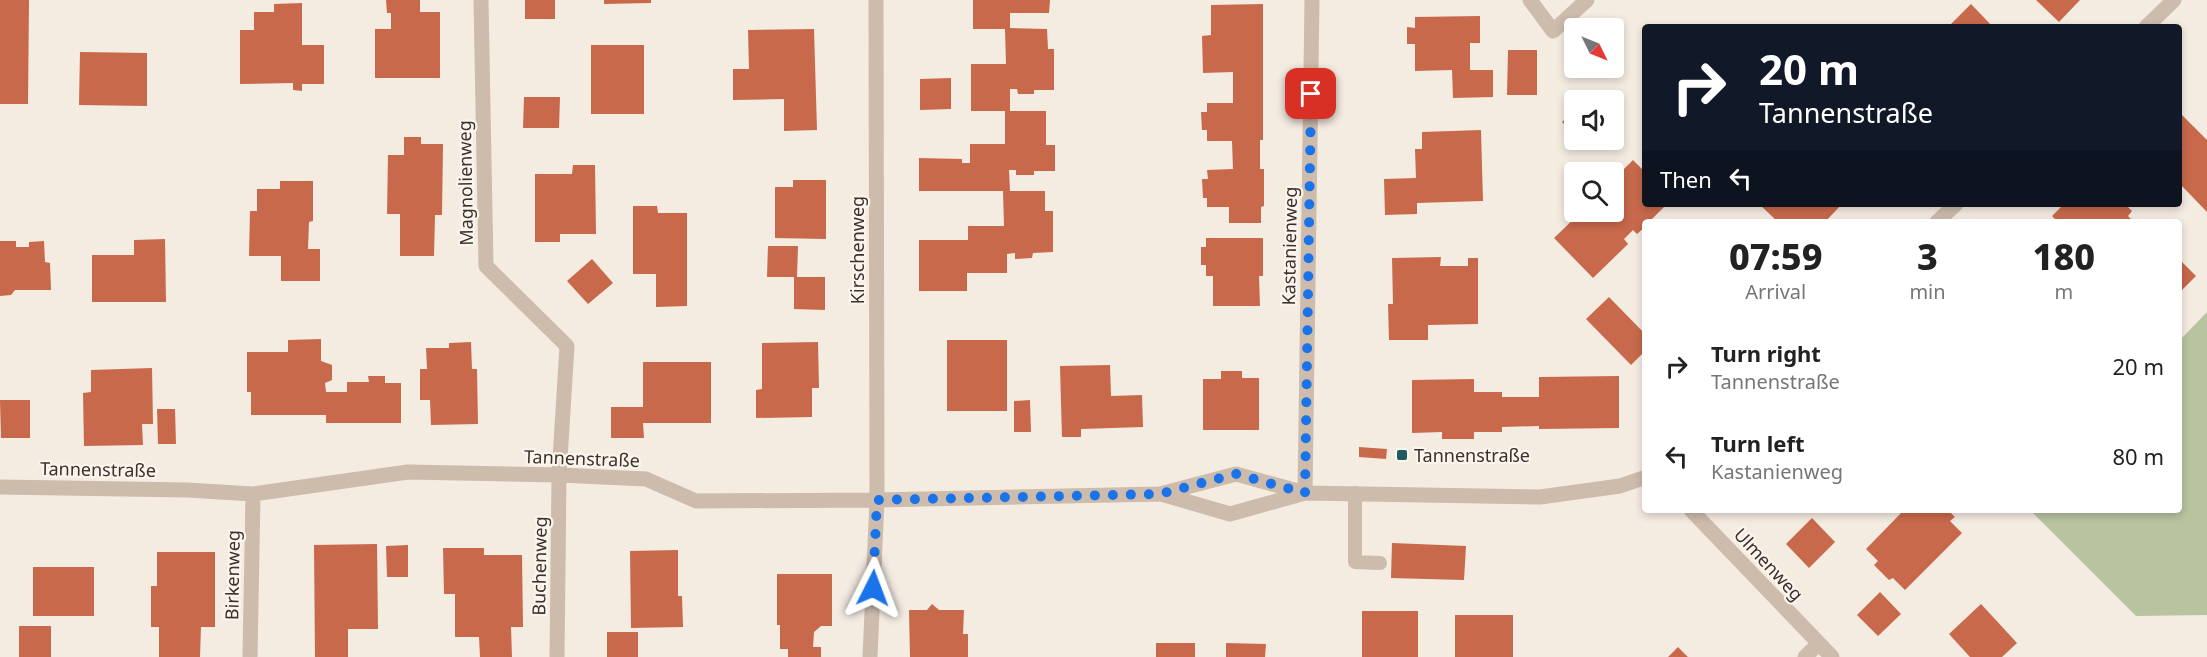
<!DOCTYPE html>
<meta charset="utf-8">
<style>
body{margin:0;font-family:"Noto Sans",sans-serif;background:#f6f6f6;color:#222;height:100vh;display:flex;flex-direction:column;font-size:22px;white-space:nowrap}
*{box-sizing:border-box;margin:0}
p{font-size:20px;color:#767676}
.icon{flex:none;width:33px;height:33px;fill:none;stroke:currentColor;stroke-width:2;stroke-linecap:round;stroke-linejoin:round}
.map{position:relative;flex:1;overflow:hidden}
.side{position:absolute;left:1642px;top:219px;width:540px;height:294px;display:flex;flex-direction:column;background:#fff;border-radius:6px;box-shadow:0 3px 9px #0003}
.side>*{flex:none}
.top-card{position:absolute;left:1642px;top:24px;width:540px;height:183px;border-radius:6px;box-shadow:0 3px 9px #0003;background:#111827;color:#fff;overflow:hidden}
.needle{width:39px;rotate:133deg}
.tools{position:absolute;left:1564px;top:18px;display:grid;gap:12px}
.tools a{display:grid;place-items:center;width:60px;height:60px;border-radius:6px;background:#fff;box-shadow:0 3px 9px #0003;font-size:30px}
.pin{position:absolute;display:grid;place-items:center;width:51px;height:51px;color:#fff;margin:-26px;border-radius:12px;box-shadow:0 3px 9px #0006}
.me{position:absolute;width:66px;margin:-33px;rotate:3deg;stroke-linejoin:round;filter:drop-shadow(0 0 4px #0008)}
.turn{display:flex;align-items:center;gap:21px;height:126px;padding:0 18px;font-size:27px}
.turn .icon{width:78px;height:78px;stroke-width:2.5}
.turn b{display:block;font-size:42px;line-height:51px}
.then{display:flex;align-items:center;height:57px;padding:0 18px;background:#0003;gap:12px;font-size:22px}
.eta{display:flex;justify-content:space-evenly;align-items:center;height:102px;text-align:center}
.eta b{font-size:36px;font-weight:800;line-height:42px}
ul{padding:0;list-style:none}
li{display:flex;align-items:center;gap:18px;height:90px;padding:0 18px}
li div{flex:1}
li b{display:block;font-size:22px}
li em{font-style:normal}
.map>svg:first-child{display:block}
.green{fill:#b8c4a0}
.building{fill:#c8694b}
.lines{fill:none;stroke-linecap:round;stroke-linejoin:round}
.service{stroke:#cdbbac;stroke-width:14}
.minor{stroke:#cdbbac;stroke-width:15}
.route{stroke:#1a73e8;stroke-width:10;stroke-dasharray:0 18}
.poi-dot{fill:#1f5a5e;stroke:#fbf5ee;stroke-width:2}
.labels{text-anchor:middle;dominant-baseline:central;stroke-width:4.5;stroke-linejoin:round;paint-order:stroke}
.street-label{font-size:18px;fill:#3b302b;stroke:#fbf5ee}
.poi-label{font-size:18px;fill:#3b302b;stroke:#fbf5ee;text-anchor:start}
</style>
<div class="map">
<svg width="2207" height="657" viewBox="0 0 2207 657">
<rect width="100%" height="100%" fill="#f4ebe1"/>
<!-- green -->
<path class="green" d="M2207,312V615L2136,616L2030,510H2180V340Z"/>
<!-- building -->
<path class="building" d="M0,0H29L28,104H0Z
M386,0H420V12H440V78H375V29H391V13H387Z
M525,0H555V19H525Z
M604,0H651V3L604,4Z
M973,0H1050L1049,13H1010V28L1047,29L1048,49H1054V90H1034V94H1018L1017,89H1010V111H1046V145H1055V171H1034V175H1016V170H1009L1010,191H1045V211H1053V252L1033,253L1032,258L1015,259V253L1007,254V273H967V291H919V240H968V226H1004L1003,191H919V158L962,159V163H970V144H1005V111H971V64H1006L1005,29H973Z
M2036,0H2080L2059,22Z
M302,3V45H324V84H302V91L293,90V83L240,84V30H254V12H274V4Z
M1263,4V140H1260V169H1264V206L1261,207V223H1229V207H1207V198H1203L1202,179H1208L1207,170L1233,169L1232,141H1207V130H1202L1201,112H1207V103H1233V72L1203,73L1202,36L1211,35V5Z
M1971,4L1993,27H1948Z
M1480,16V43H1470V70H1493V97L1453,98L1452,70L1415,71V44H1407V27L1415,28V17Z
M814,29L817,130L784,131V99L733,100V69H749L748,30Z
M591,45H644V114H591Z
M1508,50H1537V95H1507Z
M80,52L147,53V106L79,105Z
M951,78V109L920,110V79Z
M1596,90L1606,100H1585Z
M524,97H560L559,128H523Z
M1575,110V135L1562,122Z
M2180,113L2207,140V212L2180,184Z
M1481,130L1483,201L1417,203V214L1385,215L1384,179L1416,178L1415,149H1422V132Z
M404,137H421V144H443L442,215H435L434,256H400V214H387L388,155H404Z
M1633,160L1646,173V204H1667L1649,222H1646V226L1637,234L1633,230L1624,239L1628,244L1593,278L1554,238L1581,212H1614V179Z
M573,165H595L596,234H560V242H535V174H572Z
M793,180H826V239L775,238V187H793Z
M280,181H313V221L309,222L308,249H320V281H281V256H249L250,211H257V189H280Z
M1759,204H1842L1825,222H1789L1787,220L1778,222Z
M2064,204H2125L2132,211L2128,216L2134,222H2058L2052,216Z
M633,206H657L658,213H687V306L656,307V274H633Z
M1206,238H1263V276H1259L1260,306H1213V276H1206V265H1201V247H1206Z
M165,239L166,302H92V255H134V240Z
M0,241H16V247H29V242L44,241L45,262L50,263L51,290H15L11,295L0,296Z
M768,246H798L797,277H825V310L794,309V277H767Z
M1441,257L1440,266H1468V258H1478V324L1428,325V340H1389L1388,304H1393L1392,258Z
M592,259L613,283L588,304L567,281Z
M2180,260L2196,276L2180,292Z
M1609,297L1646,335V350L1631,365L1586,319Z
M321,339V361L332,365V380L325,383L326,392H347V382H369L368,376H385V383H401V423H326V415H251V392H247V352H288V340Z
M947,340H1007V411H947Z
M471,342L472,369H477L478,424L431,425L430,400H420V369H427L426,348H449V343Z
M818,342L819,388H812V417L756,418V390L762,389V343Z
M643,362H711V423H643L644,438H611V407H643Z
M1110,365L1111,396L1142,395L1143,427L1081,429V437H1062L1060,366Z
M152,368L153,424H142L143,445L84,446L83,393L91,392V370Z
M1221,371H1242V378H1259V430H1203V379H1221Z
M1619,376V428L1539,429V426L1502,427V432H1474V439H1442V432L1412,433V380L1474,379V392H1502V397H1539V377Z
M0,400H30V438H1Z
M1030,400L1031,432H1014V401Z
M157,409H175L176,444H158Z
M1359,447L1387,449L1386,459L1359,457Z
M1904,510H1948L1955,517L1950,521L1962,533L1905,590L1893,578L1889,580L1874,565L1878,561L1866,549Z
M1812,518L1835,542L1809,568L1786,544Z
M1392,543L1466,546L1464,580L1391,578Z
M377,544L378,629H348V657H315L314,545Z
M408,545V577H387L386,546Z
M443,548H484V555H522L523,627H511L512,657H480L479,637H455V594H444Z
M678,550V596H682L683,627L631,628L630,551Z
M157,552H215V627H201L200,657H159V627H151V586H157Z
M33,567H94V616H33Z
M777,574H832V626H821L814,632L813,647H821V657H788V649H780V625H777Z
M1880,592L1901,614L1878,636L1857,615Z
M932,604L939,610H964L963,634H968V657H910L909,610H927Z
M1981,604L2017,643L2002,657H1970L1949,634Z
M1362,611H1418V657H1362Z
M1455,615H1513V657H1455Z
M19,626H51V657H19Z
M607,632H638V657H607Z
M1156,643H1195V657H1156Z
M1226,643L1266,644L1265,657H1226Z
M1678,647L1688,657H1668Z"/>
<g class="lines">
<!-- service -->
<path class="service" d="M1355,493V562L1380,563"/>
<!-- minor -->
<path class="minor" d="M481,0L486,266L567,346L559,475L557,657
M1530,0L1553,31L1587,0
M2146,27L2174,0
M1937,222L1956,204
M0,487L187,490L253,494L408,472L559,475L646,479L696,501L877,500L1160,494L1236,474L1305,493L1540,497L1620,486L1646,477
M1305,493L1312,0
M1161,494L1230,514L1305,493
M1691,510L1832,657
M250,657L253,494
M870,657L877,500L876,0
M1805,657L1818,644"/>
</g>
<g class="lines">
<!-- route -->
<path class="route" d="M873,588L877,500L1160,494L1236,474L1305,493L1311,94"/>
</g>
<!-- markers -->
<rect class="poi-dot" x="1396" y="449" width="12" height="12" rx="3"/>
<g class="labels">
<!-- street labels -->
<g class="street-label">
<text transform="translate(465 183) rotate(-91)">Magnolienweg</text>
<text transform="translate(1289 246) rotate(-89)">Kastanienweg</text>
<text transform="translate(857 250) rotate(-90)">Kirschenweg</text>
<text transform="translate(582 458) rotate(2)">Tannenstraße</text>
<text transform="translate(98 469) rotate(1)">Tannenstraße</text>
<text transform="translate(1769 564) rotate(47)">Ulmenweg</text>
<text transform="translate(539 566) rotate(-89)">Buchenweg</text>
<text transform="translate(232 575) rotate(-89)">Birkenweg</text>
</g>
<!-- poi labels -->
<g class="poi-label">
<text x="1414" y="455">Tannenstraße</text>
</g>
</g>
</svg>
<div class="tools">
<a><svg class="needle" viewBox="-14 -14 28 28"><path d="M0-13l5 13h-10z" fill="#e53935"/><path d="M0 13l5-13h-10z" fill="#767676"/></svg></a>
<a><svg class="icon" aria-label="sound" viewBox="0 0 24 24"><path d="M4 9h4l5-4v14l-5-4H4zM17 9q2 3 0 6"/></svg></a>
<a><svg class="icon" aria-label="search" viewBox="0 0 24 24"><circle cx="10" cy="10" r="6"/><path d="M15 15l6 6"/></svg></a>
</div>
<div class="pin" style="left:1311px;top:94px;background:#d93025"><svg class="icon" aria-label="arrive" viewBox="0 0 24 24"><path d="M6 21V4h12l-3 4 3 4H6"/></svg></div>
<svg class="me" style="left:873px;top:588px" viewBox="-20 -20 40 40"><path d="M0-17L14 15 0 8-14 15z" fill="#1a73e8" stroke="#fff" stroke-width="4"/></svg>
<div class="top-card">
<div class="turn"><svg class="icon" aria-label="right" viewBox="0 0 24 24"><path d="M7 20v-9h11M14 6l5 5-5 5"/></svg><div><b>20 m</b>Tannenstraße</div></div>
<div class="then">Then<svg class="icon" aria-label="left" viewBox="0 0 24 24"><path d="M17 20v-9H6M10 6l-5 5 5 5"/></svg></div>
</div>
<section class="side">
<div class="eta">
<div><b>07:59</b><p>Arrival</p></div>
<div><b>3</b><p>min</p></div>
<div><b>180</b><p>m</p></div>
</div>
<ul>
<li><svg class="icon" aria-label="right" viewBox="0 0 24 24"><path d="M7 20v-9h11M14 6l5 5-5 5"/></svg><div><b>Turn right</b><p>Tannenstraße</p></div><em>20 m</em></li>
<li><svg class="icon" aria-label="left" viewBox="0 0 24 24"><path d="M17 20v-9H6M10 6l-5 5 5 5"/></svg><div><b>Turn left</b><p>Kastanienweg</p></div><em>80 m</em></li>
</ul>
</section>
</div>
